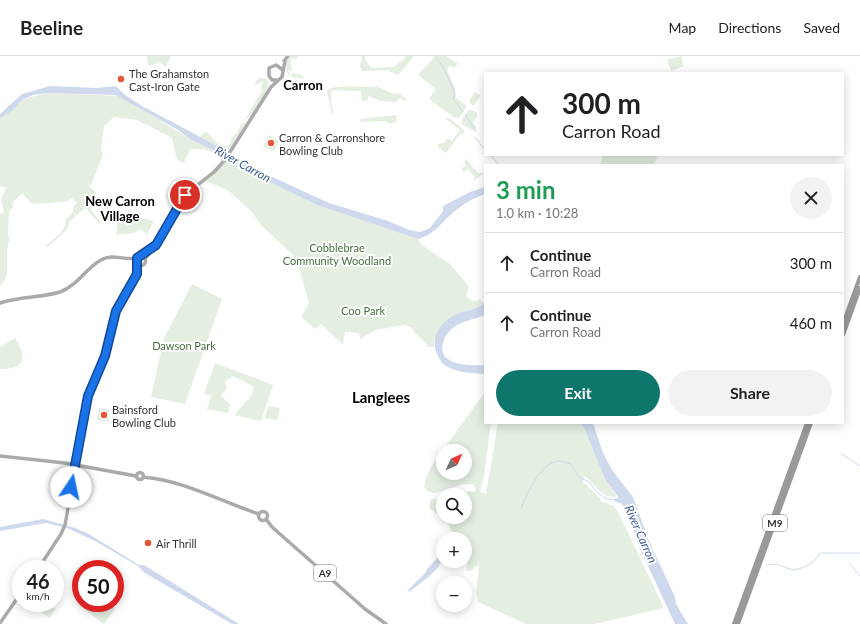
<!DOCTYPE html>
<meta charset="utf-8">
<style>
body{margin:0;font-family:Lato,sans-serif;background:#f2f2f2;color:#202124;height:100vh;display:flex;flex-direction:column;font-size:15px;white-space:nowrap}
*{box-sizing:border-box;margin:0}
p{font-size:13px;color:#757577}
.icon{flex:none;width:22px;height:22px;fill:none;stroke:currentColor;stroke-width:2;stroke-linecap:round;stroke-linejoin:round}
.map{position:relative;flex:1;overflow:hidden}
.sheet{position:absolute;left:484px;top:108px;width:360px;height:260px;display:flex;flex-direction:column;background:#fff;border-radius:0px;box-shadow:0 2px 10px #0003}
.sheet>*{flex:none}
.banner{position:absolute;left:484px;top:16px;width:360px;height:84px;border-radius:0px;box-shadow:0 2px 10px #0003;background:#fff;color:#202124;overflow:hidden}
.needle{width:26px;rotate:45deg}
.controls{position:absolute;left:436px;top:388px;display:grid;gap:8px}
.controls a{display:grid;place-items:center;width:36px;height:36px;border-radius:50%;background:#fff;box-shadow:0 2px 10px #0003;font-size:20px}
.speed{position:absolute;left:12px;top:504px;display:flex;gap:8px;font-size:20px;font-weight:700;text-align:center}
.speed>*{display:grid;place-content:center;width:52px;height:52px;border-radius:50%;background:#fff;box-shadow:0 2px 10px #0003;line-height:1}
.speed small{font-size:10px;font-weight:400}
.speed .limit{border:6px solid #d22;background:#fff;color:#111}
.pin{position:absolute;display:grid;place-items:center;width:34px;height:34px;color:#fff;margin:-17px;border:2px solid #fff;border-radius:50%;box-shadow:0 1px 4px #0007}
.me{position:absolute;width:44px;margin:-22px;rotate:11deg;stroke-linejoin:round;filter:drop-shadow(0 0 3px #0008)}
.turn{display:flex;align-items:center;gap:14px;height:84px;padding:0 12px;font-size:18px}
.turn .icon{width:52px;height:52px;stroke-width:2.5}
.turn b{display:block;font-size:28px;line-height:34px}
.round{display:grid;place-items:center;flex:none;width:42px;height:42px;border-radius:21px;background:#f2f2f2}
.summary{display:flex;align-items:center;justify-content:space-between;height:68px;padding:0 12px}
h1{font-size:24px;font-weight:700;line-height:30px;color:#1e9e55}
.button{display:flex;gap:8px;margin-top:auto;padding:8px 12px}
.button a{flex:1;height:46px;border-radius:24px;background:#0f766e;color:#fff;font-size:16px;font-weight:700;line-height:46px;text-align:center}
.button a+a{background:#f2f2f2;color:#202124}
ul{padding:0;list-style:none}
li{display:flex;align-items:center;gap:12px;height:60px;padding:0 12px;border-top:1px solid #e0e0e0}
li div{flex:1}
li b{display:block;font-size:15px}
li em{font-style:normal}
header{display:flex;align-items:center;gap:24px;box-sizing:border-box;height:56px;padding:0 20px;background:#fff;border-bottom:1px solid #e0e0e0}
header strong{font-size:19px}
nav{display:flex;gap:22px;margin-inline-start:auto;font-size:14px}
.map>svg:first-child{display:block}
.green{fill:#e4eee1;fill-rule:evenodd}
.water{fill:#ced9ed}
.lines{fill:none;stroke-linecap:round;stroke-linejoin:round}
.stream{stroke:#ced9ed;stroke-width:1}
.major{stroke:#aaa;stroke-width:3.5}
.highway{stroke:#999;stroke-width:4}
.route-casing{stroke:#114b97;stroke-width:10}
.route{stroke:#1a73e8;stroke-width:7}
.poi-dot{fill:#e45838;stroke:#fff;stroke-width:1.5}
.labels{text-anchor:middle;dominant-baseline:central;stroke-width:4;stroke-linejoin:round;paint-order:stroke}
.shield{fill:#fff;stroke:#707070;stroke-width:1}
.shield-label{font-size:10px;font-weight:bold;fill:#323232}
.poi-label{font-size:11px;fill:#323232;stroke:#fff;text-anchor:start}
.park-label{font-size:11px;fill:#496e3f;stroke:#fff}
.water-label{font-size:12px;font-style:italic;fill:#3f5d95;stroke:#fff}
.quarter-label{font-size:13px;font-weight:bold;fill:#000;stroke:#fff}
.district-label{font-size:15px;font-weight:bold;fill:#000;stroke:#fff}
</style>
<header>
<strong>Beeline</strong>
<nav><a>Map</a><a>Directions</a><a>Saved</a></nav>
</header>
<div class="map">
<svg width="860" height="568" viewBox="0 0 860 568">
<rect width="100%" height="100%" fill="#fff"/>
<!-- green -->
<path class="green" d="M147,0H171L166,11L159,6L152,9H148Z
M291,0H298L297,3L291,2L290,6L292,14L288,15L291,19L293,17L302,19L304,23L292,21L287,17L286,6Z
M362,0H365V3L371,12L394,11L400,5L402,6L406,0H414L398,19L387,14L362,15L360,10Z
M435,0H446L458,8L454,12L450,9L447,14L455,32L456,42L467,50L459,62H455L429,43L436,33L418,19Z
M681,0L684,10L671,15L667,4Z
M260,22H265L269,26L267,35L252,59L249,60L243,67L262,35L261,31L263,26L261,25L258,29L254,27Z
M377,30L393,38L398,37L407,43L405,45L400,42L396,46L381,45L368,40V44L362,45L361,35L332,34C330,39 332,53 334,57L332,58L327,35C335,27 364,33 377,30Z
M475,36L481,40L473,50L469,45Z
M47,37L120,40L190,83L229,102L249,116L317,149L418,183L422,189L450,208L469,230L466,240L472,245H478L480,243L485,248L478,251L456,258L434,283V291H429L414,276L412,272L405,269L376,274L360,283L359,277L345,276L343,289L321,268L315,273L301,261L309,247L297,205L292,198L260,168L252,156L229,135L204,124L222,108L218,99L213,96L204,93H190L184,107L177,104L172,82L137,64L114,61L104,70L101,94L103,99L90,131L96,136L90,142L91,153L101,167L99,168L86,152L76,159L69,167L67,174L47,191L45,190L60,178L65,170L66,163L73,156V152L77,146L71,142L68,145L37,148L31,147L22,137L12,147L13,152L9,155L8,179L10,184C2,199 14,217 0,230V158L4,157L1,143L6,132L0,130V62L7,58L23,43Z
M470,53L477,57V61L473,66L476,71V76L462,68V63Z
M396,59L397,65L390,68L385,65L361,66L359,63Z
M445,62H449L463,73L464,76L463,78H460L446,97L438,91V88L444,87L448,82L452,85L460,74Z
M242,67H246L228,96L200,81L206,75L217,87L228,91L231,86V82L237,77Z
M269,79L279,85L274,95L263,90Z
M603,99H658L654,109H600Z
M466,103L479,118L482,116L483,118L475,124L473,123L475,121L468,113L463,116L462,112L466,110L464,105Z
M133,158L137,161L154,165L145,182L146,177L140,173C131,181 124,175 117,180V167L126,165Z
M192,228L222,243L185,348L151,341L164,282Z
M15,282C27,301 26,313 0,313V291Z
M215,307L273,329L261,365L234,359L251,340L254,331L233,320L225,326L227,332L221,340L230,348L228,357L207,353L211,340L204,338Z
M485,336V367H491L484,420L480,436L486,438L498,367H582L605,423L616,439L615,441L607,440L602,437L585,420L583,426L601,443L600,445L613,450L617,454L664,552L595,568H526L478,546L476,537L479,510L478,509L471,515L467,514L469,488L465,487V483H455L446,464L429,452L431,443H443V461H465V439H458L468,435L474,436L476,433L473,428L460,429L435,437L428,436L424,431L426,422L432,409ZM443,395H465V417H443Z
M268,350L280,352L277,364L265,362Z
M99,352L110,354L108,365L97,364Z
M45,547L56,553L49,562L40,555Z
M82,547H105L115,553L104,568L80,550Z"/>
<!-- water -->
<path class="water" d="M50,30L96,32L116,30L125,39L142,50L221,92L255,113L329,147L388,165L409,174L420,176L430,172L443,155V150L470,136L485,131V138C474,142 464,147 455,155C441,166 436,178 418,183L317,149L249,116L229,102L190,83L178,74L116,39L47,37L33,39L23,43L12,55L0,62V58L22,38Z
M485,247V259C475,263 462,265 453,272C448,275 444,282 443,287C436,309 471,310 485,309V318C473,317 456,317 446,310C442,308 440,304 438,300C430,284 437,271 451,261C461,254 475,255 485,247Z
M582,367H593L603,397L612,414L633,441L649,485L675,541L676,548L688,568H675L640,493L628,457L621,447L616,446L613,443L619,442L605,423Z
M43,463L75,472L87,477L139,509H144L239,568H232L145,517L138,510L97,486L67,472L46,467L0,475V471Z
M443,496C443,515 422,524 410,536L408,534L426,516L427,513Z"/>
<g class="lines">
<!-- stream -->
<path class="stream" d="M436,0C444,13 450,24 455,38L453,43L463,56
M465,58L475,74
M475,81L485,94
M490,99L499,109
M842,398L860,410
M521,452C527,437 540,408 558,405C562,405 567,407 571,408L578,420L590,427L598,437L607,443L615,444
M849,507L860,520
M767,509L776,508L793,514C803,513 816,506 820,497H860"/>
<!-- major -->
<path class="major" d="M284,5L288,0
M277,24H272L269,20V12L276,9L283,14
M136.5 205a4.5 4.5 0 1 1 9 0a4.5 4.5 0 1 1-9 0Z
M145,203L156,189L185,139L214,116L225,104L271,31L282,21L285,5
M0,247C20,240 41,242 60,236C77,230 86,212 101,204C113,197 125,205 137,202
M0,400L65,407L136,420
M136.5 420a3.5 3.5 0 1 1 7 0a3.5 3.5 0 1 1-7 0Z
M143,421C186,425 219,445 259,458
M258.5 460a4.5 4.5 0 1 1 9 0a4.5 4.5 0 1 1-9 0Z
M266,463L272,471L365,553L386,568
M38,513L61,478L65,469L88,340L105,300L116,255L135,224L140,209
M0,567L21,537"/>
<!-- highway -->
<path class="highway" d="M843,268L860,221
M843,279L860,232
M734,568L807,367
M738,568L811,367"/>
</g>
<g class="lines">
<!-- route casing -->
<g class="route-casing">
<path id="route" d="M71,431L88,340L105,300L116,255L137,218V202L156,189L185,139"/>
</g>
<!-- route -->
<use href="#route" class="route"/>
</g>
<!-- markers -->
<g class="poi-dot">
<circle cx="121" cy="23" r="4"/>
<circle cx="271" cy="87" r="4"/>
<circle cx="104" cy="359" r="4"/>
<circle cx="148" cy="487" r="4"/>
</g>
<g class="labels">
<!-- shield labels -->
<g class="shield">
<rect x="763" y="459" width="24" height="16" rx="3"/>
<rect x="314" y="509" width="22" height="16" rx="3"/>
</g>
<g class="shield-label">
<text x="775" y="467">M9</text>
<text x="325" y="517">A9</text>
</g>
<!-- poi labels -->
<g class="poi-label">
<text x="129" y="17">The Grahamston<tspan x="129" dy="13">Cast-Iron Gate</tspan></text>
<text x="279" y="81">Carron &amp; Carronshore<tspan x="279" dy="13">Bowling Club</tspan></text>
<text x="112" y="353">Bainsford<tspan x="112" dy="13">Bowling Club</tspan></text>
<text x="156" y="487">Air Thrill</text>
</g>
<!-- park labels -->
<g class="park-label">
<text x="337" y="191">Cobblebrae<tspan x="337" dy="13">Community Woodland</tspan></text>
<text x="363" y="254">Coo Park</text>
<text x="184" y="289">Dawson Park</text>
</g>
<!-- water labels -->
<g class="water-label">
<text transform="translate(243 108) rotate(29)">River Carron</text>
<text transform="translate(641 478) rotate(66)">River Carron</text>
</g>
<!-- quarter labels -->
<g class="quarter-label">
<text x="303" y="29">Carron</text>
<text x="120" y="145">New Carron<tspan x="120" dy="15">Village</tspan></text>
</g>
<!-- district labels -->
<g class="district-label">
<text x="381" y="341">Langlees</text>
</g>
</g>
</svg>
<div class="controls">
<a><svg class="needle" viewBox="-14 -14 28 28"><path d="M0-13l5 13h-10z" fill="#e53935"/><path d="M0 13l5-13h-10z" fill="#757577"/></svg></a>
<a><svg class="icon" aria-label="search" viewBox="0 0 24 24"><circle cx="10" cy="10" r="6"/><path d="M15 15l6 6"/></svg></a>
<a>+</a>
<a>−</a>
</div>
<div class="speed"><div>46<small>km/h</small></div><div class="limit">50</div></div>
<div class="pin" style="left:185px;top:139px;background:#d93025"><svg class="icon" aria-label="arrive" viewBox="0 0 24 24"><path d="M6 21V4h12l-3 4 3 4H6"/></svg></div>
<svg class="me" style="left:71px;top:431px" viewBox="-20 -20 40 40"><circle r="19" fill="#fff"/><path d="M0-13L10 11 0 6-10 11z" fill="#1a73e8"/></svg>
<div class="banner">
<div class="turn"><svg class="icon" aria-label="ahead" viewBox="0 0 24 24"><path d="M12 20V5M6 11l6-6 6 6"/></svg><div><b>300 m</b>Carron Road</div></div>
</div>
<section class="sheet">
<div class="summary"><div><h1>3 min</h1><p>1.0 km · 10:28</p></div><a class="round"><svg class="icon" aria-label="close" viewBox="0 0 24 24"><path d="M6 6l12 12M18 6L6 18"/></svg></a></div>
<ul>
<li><svg class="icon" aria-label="ahead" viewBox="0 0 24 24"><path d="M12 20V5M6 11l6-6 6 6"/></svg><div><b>Continue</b><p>Carron Road</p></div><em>300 m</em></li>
<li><svg class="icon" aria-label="ahead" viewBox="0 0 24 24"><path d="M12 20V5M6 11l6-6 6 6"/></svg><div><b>Continue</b><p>Carron Road</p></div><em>460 m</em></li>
</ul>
<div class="button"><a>Exit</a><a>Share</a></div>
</section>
</div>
